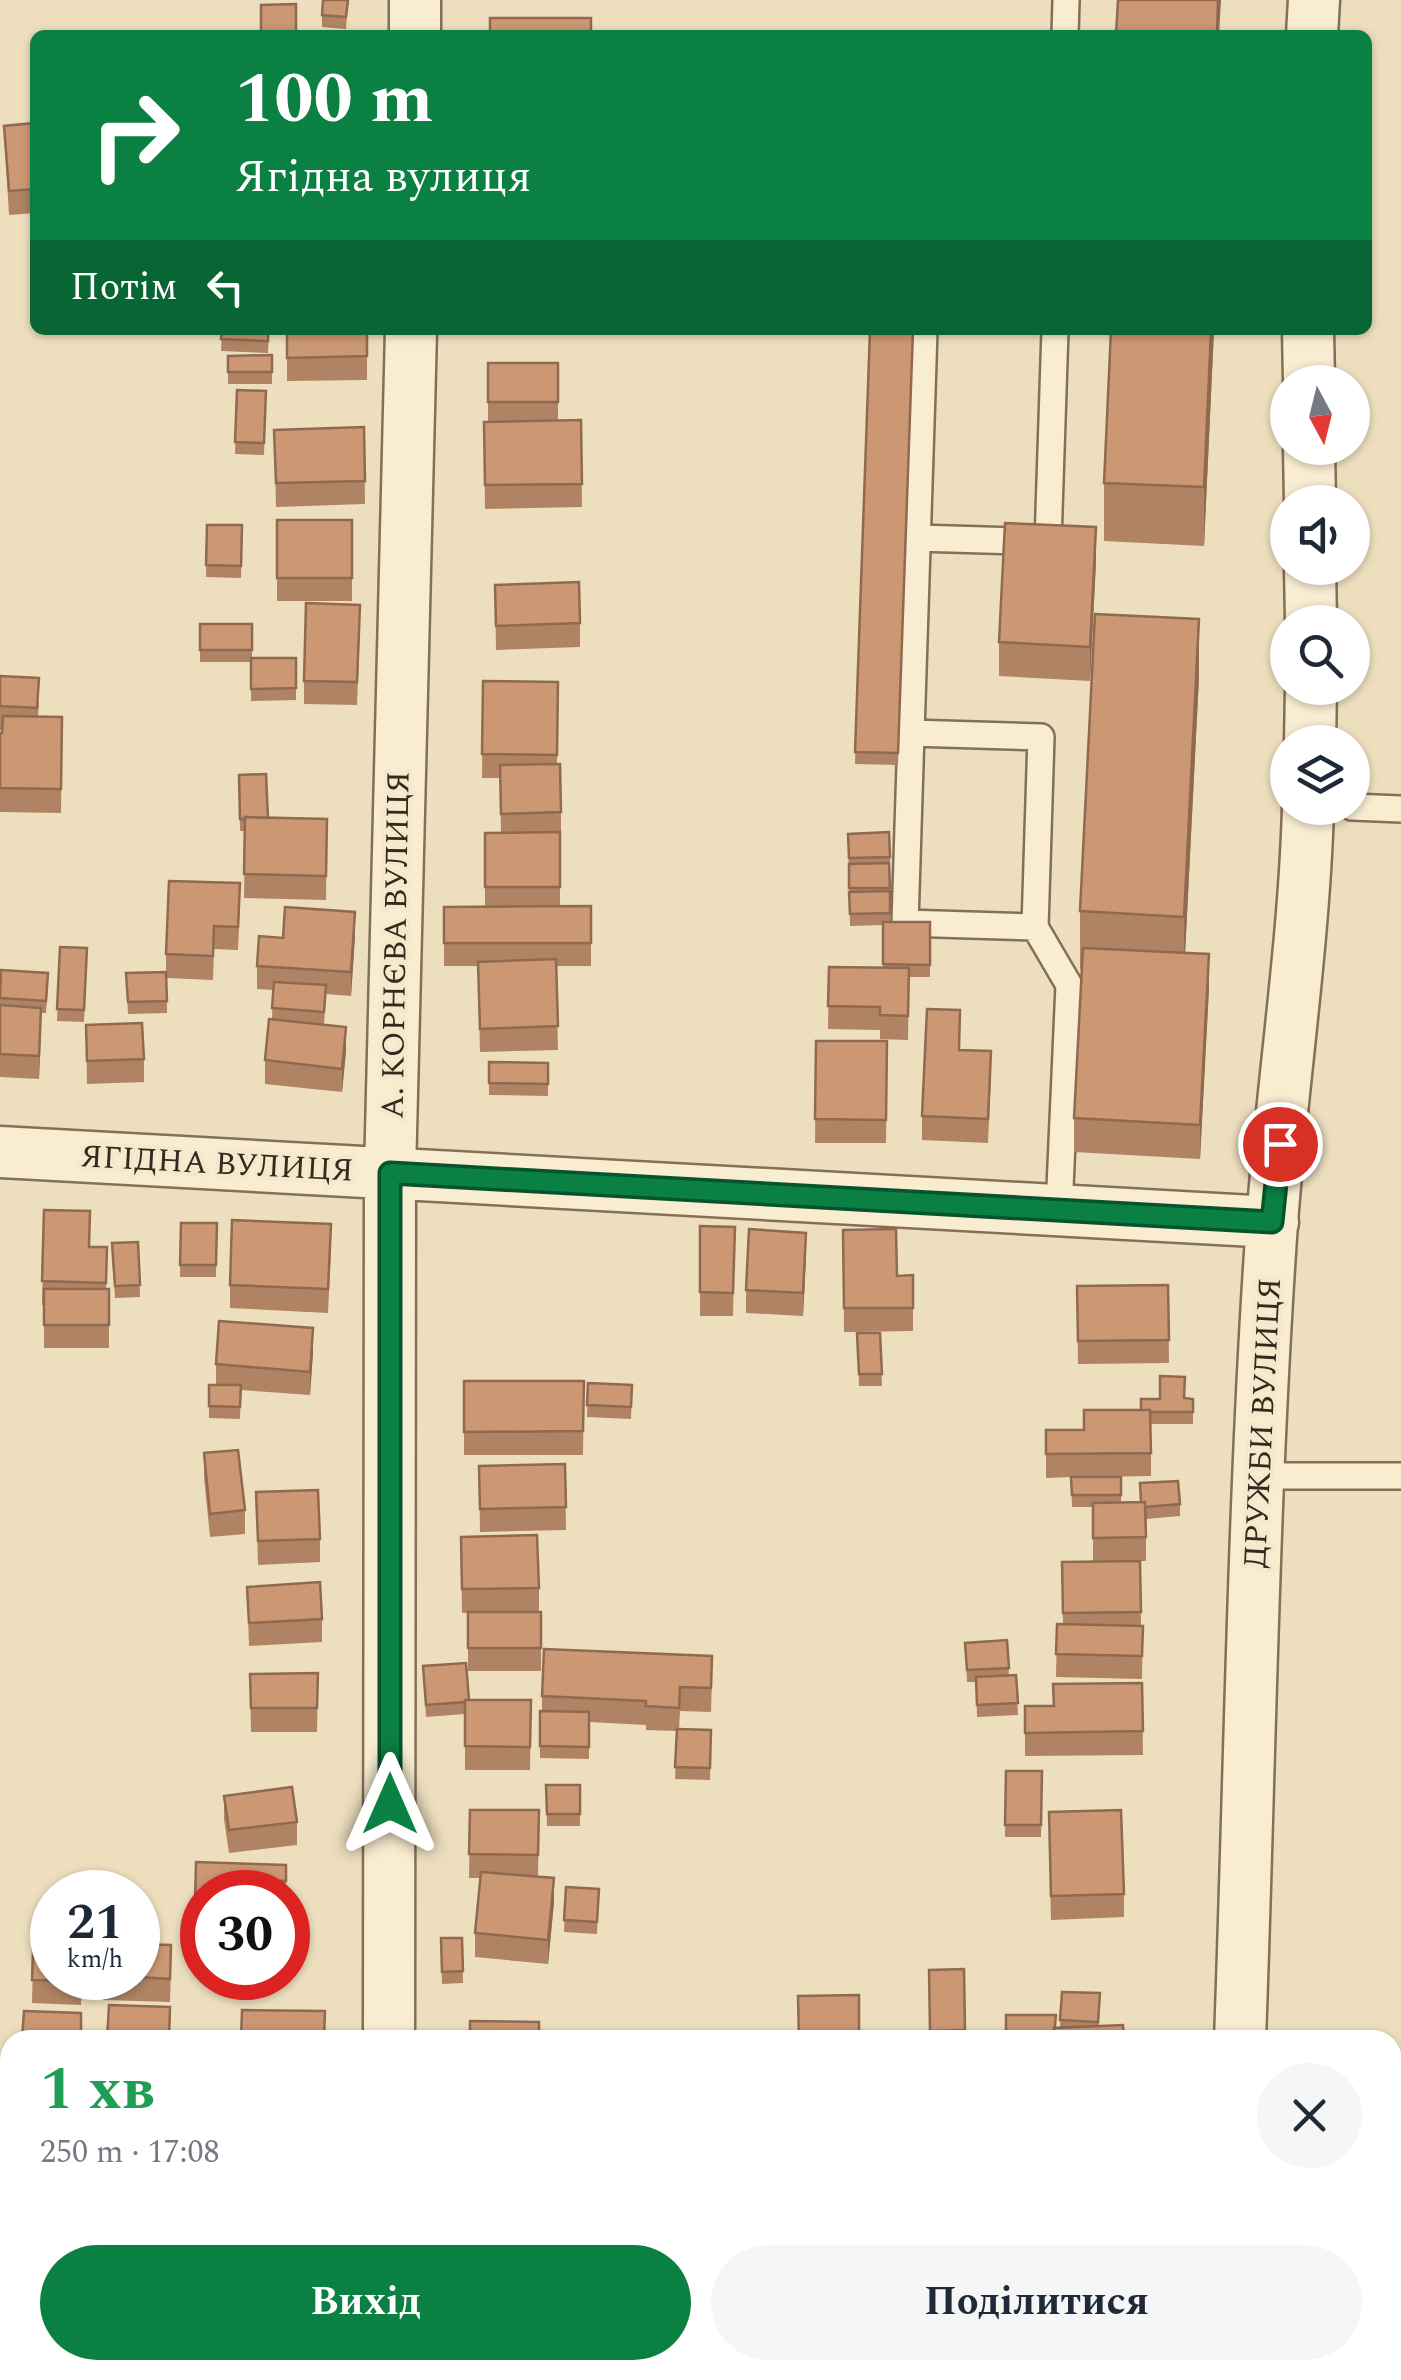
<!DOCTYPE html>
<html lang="uk">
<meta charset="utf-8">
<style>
body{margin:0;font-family:Spectral,serif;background:#f6f6f7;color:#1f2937;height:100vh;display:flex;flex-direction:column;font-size:38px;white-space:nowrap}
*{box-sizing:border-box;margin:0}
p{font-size:32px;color:#747a83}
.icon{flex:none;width:55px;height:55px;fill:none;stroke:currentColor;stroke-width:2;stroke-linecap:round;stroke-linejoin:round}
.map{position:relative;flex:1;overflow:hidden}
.panel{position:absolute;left:0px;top:2030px;width:1402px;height:350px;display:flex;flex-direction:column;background:#fff;border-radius:30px 30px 0 0;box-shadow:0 2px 8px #0004}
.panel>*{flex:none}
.guide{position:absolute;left:30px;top:30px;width:1342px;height:305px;border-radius:15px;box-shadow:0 2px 8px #0004;background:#0b8043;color:#fff;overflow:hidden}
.needle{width:65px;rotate:173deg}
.buttons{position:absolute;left:1270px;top:365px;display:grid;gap:20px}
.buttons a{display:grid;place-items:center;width:100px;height:100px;border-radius:50%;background:#fff;box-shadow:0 2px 8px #0004;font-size:50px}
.speed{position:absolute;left:30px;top:1870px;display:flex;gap:20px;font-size:50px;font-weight:700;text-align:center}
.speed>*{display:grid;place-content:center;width:130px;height:130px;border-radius:50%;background:#fff;box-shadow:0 2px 8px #0004;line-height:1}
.speed small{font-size:25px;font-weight:400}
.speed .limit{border:15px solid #d22;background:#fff;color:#111}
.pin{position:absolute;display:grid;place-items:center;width:85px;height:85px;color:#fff;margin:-42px;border:5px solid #fff;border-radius:50%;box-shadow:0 2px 10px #0007}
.me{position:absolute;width:110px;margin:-55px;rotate:0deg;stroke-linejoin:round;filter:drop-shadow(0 0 8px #0008)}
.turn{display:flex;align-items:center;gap:35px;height:210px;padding:0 40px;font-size:45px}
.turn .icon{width:130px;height:130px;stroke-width:2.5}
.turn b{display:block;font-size:70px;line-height:85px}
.then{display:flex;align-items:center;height:95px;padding:0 40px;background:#0003;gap:20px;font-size:38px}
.round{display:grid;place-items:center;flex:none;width:105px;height:105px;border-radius:52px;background:#f6f6f7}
.summary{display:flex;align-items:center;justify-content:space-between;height:170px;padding:0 40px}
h1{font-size:60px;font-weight:700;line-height:75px;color:#1e9e55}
.action{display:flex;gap:20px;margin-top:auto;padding:20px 40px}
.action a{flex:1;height:115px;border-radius:60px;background:#0b8043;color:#fff;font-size:40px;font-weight:700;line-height:115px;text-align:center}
.action a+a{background:#f6f6f7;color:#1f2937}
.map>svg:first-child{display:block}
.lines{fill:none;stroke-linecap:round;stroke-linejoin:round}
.lane-casing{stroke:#856f57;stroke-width:30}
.street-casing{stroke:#856f57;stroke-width:55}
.lane{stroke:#f8ecd1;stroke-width:25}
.street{stroke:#f8ecd1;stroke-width:50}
.wall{fill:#af8363}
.shaded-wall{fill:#8f6a50}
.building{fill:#cc9873;stroke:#8f6a50;stroke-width:2.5}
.route-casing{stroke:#07532c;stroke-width:25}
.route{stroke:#0b8043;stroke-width:18}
.labels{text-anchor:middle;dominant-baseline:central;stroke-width:8;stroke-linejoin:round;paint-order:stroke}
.street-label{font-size:32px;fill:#35281c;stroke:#f5e9cd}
</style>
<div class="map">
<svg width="1401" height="2380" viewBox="0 0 1401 2380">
<rect width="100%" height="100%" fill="#eddfbe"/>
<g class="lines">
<!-- lane casing -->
<g class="lane-casing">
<path id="lane" d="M1065,35L1066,0
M917,538L1048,542L1055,330
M911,733L924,330
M1352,807L1401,809
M1035,927L905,923L911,733L1041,737L1035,927L1069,985L1059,1210
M1260,1476H1401"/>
</g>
<!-- street casing -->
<g class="street-casing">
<path id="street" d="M415,35V0
M1312,35L1314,0
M1308,330L1309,382
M1309,448L1310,502
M1310,568L1311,622
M1310,742L1311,688
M0,1152L1273,1222
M389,2040L390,1173L411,330
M1240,2040C1250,1768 1253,1494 1272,1223C1282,1084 1304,946 1308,808
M0,2154H10
M1392,2174H1401
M381,2380L382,2370
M1222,2380L1223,2370"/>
</g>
<!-- lane -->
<use href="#lane" class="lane"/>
<!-- street -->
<use href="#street" class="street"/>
</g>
<!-- wall -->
<path class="wall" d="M348,0L346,29L322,27V15Z
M35,123V213L9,215L4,126Z
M222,330H269L268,353L221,351Z
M287,330H367V380L287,381Z
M581,330H643V331L581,332Z
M870,330H913L898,765L855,764Z
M1214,330L1204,546L1104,541V483Z
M272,355V384H228V356Z
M488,363H558V420H581L582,507L485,509L484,422H488Z
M237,390L266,391L264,455L235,454Z
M364,427L365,504L276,507L274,430Z
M277,520H352V601H277Z
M207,525H242L241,578L206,577Z
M1096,561L1090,681L999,676V642Z
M495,585L580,623V647L496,650Z
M200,624H252V658H296V700L251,701V662H200Z
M360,628L357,705L304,704V681Z
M0,676L39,702L38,717H62L61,813L0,812V733H2V730H0Z
M1199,677L1185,953L1209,988L1200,1159L1074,1152V1118L1082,969H1080V911Z
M483,681L558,682L557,764L561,812V835H560V906H591V966H556L558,1050L480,1052L478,966H444V907L485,906V833L501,832L500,778H482Z
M239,775L268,818L327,819L326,900L244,898L245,831H240Z
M848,834L890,857V922H930V977H909L908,1040L880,1039V1030L828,1029L829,967L883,968V925L850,926Z
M240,907L238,950L214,949L213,980L167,978V1013L128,1014L126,973L166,972V954Z
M355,935L351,996L326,994L324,1024L294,1022L346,1051L342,1092L265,1084V1060L272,1019L273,990L257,989V966L283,938Z
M60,947L87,948L84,1022L57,1021Z
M48,985L46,1013H41L39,1079L0,1077V987Z
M86,1025L144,1059V1082L87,1084Z
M816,1041H887L886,1143H815Z
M489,1062L548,1063V1096L489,1095Z
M991,1075L988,1143L922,1140V1116Z
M44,1210L90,1247H107L106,1289H109V1348H44V1305H42Z
M181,1223H217L216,1277H180Z
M700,1226L735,1227L733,1316H700Z
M843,1230L897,1276L913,1275V1331L844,1332Z
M138,1242L140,1297L115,1298L112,1255Z
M331,1248L328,1313L230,1308V1285Z
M806,1256L803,1316L746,1313V1290Z
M1168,1285L1169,1363L1078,1364L1077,1286Z
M857,1333H880L882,1386H859Z
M313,1352L310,1395L241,1390L240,1419L209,1418V1385H216V1364Z
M464,1381H584L583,1455H464Z
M588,1383L632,1385L631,1419L587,1417Z
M1184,1398L1193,1399V1424H1151V1476L1096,1477H1121V1502H1140V1483L1180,1504V1516L1146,1519V1561H1140L1141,1626H1143L1142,1679L1056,1677L1057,1624H1063L1062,1562L1093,1561V1507H1072L1071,1477L1046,1478V1430H1084L1141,1410Z
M204,1453L245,1510V1534L210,1537L204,1477Z
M565,1464L566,1530L480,1532L479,1466Z
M256,1492L320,1539V1562L258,1565Z
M461,1537L539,1588V1611L493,1612H541V1671H468V1613H462Z
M247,1587L322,1619V1642L249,1646Z
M1007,1640L1009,1675H1016L1018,1715L977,1717L976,1682H967L965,1643Z
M423,1666L469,1700H531L530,1770H465V1714L426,1717Z
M318,1673L317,1732H251L250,1674Z
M712,1680L711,1712L680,1711L679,1729L711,1730L710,1780L675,1779L677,1731L646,1730V1725L589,1722V1759L540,1758V1711L542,1712V1696Z
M1142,1683L1143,1755L1025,1756V1706H1053Z
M1006,1771H1042L1041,1837H1005Z
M546,1785H580V1826H547Z
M224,1796L297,1822V1845L229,1853L224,1819Z
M470,1810H539L538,1877L554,1902L548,1964L475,1957V1933L480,1878H469Z
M1049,1836L1124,1894V1917L1051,1920Z
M196,1862L286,1865V1892H202V1925H195Z
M566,1887L599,1889L597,1934L564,1932Z
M34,1923L82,1978L81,2005L32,2003Z
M441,1938H462L463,1983L442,1984Z
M171,1969L170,2002L103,2000V1978H138Z
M964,1969L965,2040H930L929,1970Z
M1062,1992L1100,1993L1099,2026L1124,2040H1006V2015L1056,2028H1060Z
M546,2370H570V2380H546Z
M817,2370H866V2380H817Z
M896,2370H922V2380H896Z"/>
<!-- shaded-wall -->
<path class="shaded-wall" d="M1218,0H1221L1219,35H1217Z
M1211,330H1214L1204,546V487Z
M1096,527V561L1090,681V647Z
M1199,619V677L1184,975V917Z
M355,912V935L351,996V972Z
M1209,954V988L1200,1159V1125Z
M41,1008V1031L39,1079V1056Z
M346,1027V1051L342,1092V1069Z
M806,1233V1256L803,1316V1293Z
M313,1328V1352L310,1395V1372Z
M554,1878V1902L548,1964V1940Z"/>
<!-- building -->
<path class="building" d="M323,0H348L346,17L322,15Z
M1118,0H1218L1217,35H1116Z
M296,4V35H261V5Z
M490,18H591V35H490Z
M35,123V189L9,191L4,126Z
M222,330H268V341L221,339Z
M287,330H367V356L287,358Z
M870,330H913L898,753L855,752Z
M1111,330H1211L1204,487L1104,483Z
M272,355V372H228V356Z
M488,363H558V402H488Z
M237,390L266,391L264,443L235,442Z
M581,420L582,484L485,485L484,422Z
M364,427L365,481L276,483L274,430Z
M277,520H352V578H277Z
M1005,523L1096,527L1090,647L999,642Z
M207,525H242L241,566L206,565Z
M579,582L580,623L496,626L495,585Z
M306,603L360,605L357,682L304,681Z
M1095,614L1199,619L1184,917L1080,911Z
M200,624H252V650H200Z
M251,658H296V688L251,689Z
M0,676L39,678L37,708L0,706Z
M483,681L558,682L557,755L482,754Z
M3,716L62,717L61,789L0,788V733H2Z
M560,764L561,812L501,814L500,765Z
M266,774L268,818L245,817V819H240L239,775Z
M245,817L327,819L326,876L244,874Z
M560,832V887H485V833Z
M889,832L890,857L849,858L848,834Z
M889,863L890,888H849V864Z
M169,881L240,883L238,927L214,926L213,956L166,954Z
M890,891V913L850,914L849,892Z
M591,906V943H444V907Z
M285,907L355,912L351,972L257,966L259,936L283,938Z
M883,922H930V965L883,964Z
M60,947L87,948L84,1010L57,1009Z
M1083,948L1209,954L1200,1125L1074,1118Z
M556,959L558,1026L480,1029L478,962Z
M829,967L909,968L908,1016L880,1015V1007L828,1006Z
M1,970L48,973L46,1001L0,998Z
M166,972L167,1001L128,1002L126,973Z
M274,982L326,985L324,1012L272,1008Z
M0,1005L41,1008L39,1056L0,1054Z
M927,1009L960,1010L959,1050L991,1051L988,1119L922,1116Z
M269,1019L346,1027L342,1069L265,1060Z
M142,1023L144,1059L87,1061L86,1025Z
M816,1041H887L886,1120L815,1119Z
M489,1062L548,1063V1084L489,1083Z
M44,1210L90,1211L89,1247H107L106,1283L42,1281Z
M232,1220L331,1224L328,1289L230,1285Z
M181,1223H217L216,1265H180Z
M700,1226L735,1227L733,1293L700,1292Z
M749,1229L806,1233L803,1293L746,1290Z
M896,1229L897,1276L913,1275V1308H844L843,1230Z
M138,1242L140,1285L115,1286L112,1243Z
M1168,1285L1169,1340L1078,1341L1077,1286Z
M44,1289H109V1325H44Z
M219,1321L313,1328L310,1372L216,1364Z
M857,1333H880L882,1374H859Z
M1160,1376L1185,1377L1184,1398L1193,1399V1412H1150V1410H1141V1399H1160Z
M464,1381H584L583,1431L464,1432Z
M588,1383L632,1385L631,1407L587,1405Z
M209,1385H241L240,1407L209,1406Z
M1084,1410H1150L1151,1453L1046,1454V1430H1084Z
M238,1450L245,1510L210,1514L204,1453Z
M565,1464L566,1507L480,1509L479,1466Z
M1071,1477H1121V1495H1072Z
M1178,1481L1180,1504L1145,1507V1502H1141L1140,1483Z
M318,1490L320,1539L258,1541L256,1492Z
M1145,1502L1146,1537L1093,1538V1503Z
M537,1535L539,1588L462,1589L461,1537Z
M1140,1561L1141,1612L1063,1613L1062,1562Z
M320,1582L322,1619L249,1623L247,1587Z
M468,1612H541V1648H468Z
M1057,1624L1143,1626L1142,1656L1056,1654Z
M1007,1640L1009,1668L967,1670L965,1643Z
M544,1649L712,1656L711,1688L680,1687L679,1708L646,1706V1701L542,1696Z
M466,1663L469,1700H465V1702L426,1705L423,1666Z
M318,1673L317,1708H251L250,1674Z
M1016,1675L1018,1703L977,1705L976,1677Z
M1142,1683L1143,1731L1025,1733V1706H1054L1053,1684Z
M465,1700H531L530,1747L465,1746Z
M540,1711L589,1712V1747L540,1746Z
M677,1729L711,1730L710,1768L675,1767Z
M1006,1771H1042L1041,1825H1005Z
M546,1785H580V1814H547Z
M292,1787L297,1822L229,1830L224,1796Z
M470,1810H539L538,1855L469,1854Z
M1121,1810L1124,1894L1051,1896L1049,1812Z
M196,1862L286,1865V1881L237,1879V1892H202V1902H195Z
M481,1872L554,1878L548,1940L475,1933Z
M566,1887L599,1889L597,1922L564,1920Z
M34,1923H52V1978H81V1981L32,1980Z
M441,1938H462L463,1971L442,1972Z
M138,1944L171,1945L170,1979L138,1977Z
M964,1969L965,2030L930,2031L929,1970Z
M1062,1992L1100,1993L1098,2022L1060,2020Z
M859,1995V2040H799L798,1996Z
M109,2005L170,2007L169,2040H107Z
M242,2010L325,2011L324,2040H241Z
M24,2011L81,2013V2040H22Z
M1006,2015H1056L1054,2036L1006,2035Z
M470,2021L539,2022V2040H470Z
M1123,2025L1124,2040H1054V2028Z
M196,2370H271V2380H196Z
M446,2370H522V2380H446Z
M546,2370H570V2377L547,2378Z
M817,2370H866V2373L817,2374Z
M896,2370H922V2375H896Z
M1019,2370H1098V2380H1019Z"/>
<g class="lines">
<!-- route casing -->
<g class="route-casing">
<path id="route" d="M390,1804V1173L1272,1222L1280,1144"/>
</g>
<!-- route -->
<use href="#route" class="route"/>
</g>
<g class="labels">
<!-- street labels -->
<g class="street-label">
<text transform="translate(396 945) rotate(-89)">А. КОРНЄВА ВУЛИЦЯ</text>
<text transform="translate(217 1164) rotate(3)">ЯГІДНА ВУЛИЦЯ</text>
<text transform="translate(1263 1423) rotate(-87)">ДРУЖБИ ВУЛИЦЯ</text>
</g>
</g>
</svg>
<div class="buttons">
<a><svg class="needle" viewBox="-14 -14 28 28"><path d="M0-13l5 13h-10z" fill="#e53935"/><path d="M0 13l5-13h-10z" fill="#747a83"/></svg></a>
<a><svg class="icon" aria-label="sound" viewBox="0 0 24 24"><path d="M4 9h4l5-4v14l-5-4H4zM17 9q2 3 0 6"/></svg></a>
<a><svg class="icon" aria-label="search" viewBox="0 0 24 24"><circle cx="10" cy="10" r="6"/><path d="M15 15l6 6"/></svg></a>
<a><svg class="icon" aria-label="layers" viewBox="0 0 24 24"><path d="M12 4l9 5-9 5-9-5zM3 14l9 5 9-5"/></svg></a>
</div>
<div class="speed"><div>21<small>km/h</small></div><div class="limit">30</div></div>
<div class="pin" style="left:1280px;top:1144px;background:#d93025"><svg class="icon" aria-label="arrive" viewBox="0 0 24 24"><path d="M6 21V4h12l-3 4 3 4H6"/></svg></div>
<svg class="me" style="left:390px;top:1804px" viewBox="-20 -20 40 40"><path d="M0-17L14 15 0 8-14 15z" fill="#0b8043" stroke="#fff" stroke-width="4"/></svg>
<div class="guide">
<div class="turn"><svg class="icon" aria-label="right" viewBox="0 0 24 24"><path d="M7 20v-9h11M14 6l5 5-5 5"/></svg><div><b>100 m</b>Ягідна вулиця</div></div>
<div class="then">Потім<svg class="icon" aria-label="left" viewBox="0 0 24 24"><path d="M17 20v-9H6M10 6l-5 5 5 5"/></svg></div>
</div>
<section class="panel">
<div class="summary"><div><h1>1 хв</h1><p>250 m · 17:08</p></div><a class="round"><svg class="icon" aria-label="close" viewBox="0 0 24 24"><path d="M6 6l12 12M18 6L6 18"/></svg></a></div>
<div class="action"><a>Вихід</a><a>Поділитися</a></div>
</section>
</div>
